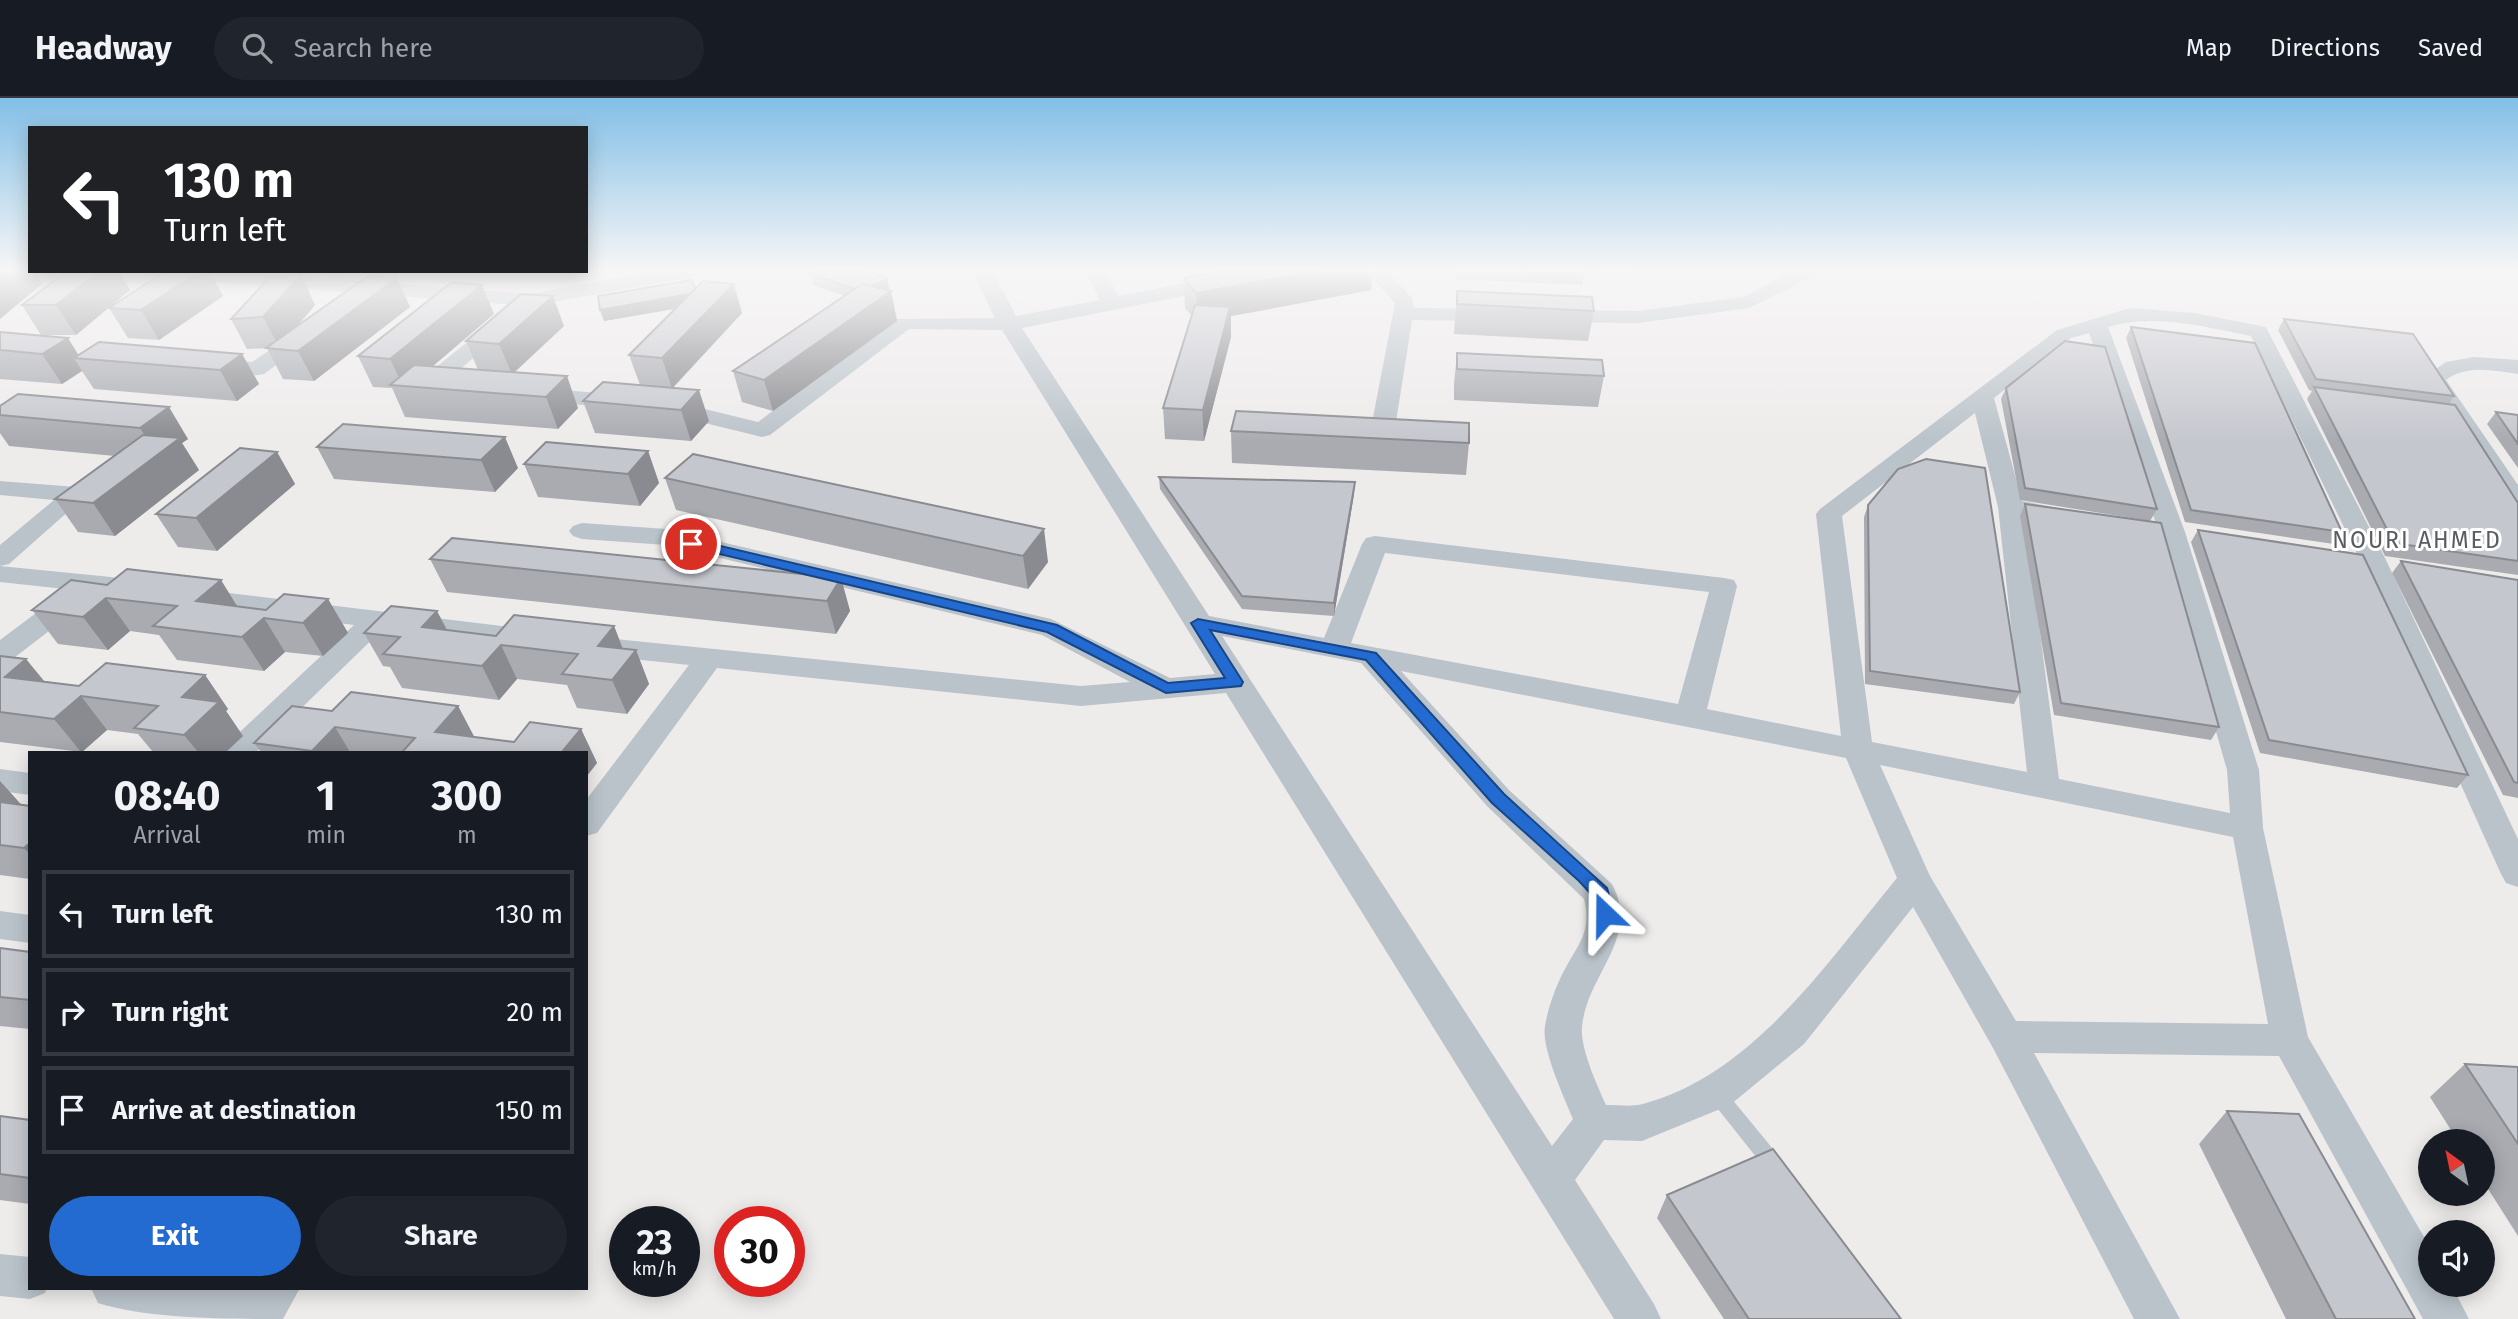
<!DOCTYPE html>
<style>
body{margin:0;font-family:"Fira Sans",sans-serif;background:#20242c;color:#f1f3f6;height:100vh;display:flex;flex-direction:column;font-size:26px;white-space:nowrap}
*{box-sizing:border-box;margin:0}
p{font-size:23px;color:#9ea1a6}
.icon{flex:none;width:38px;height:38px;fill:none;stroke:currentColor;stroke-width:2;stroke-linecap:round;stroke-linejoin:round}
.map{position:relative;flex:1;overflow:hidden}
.panel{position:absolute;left:28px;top:653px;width:560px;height:539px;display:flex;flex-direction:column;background:#171b24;border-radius:0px;box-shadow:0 4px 18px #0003}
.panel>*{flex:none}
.banner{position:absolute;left:28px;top:28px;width:560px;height:147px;border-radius:0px;box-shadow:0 4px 18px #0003;background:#202124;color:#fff;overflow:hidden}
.needle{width:46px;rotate:327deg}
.controls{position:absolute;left:2418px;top:1031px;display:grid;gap:14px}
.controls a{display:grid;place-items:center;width:77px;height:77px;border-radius:50%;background:#171b24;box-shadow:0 4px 18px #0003;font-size:35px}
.speed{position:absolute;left:609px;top:1108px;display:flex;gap:14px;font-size:35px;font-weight:700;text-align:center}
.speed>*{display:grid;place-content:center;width:91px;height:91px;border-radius:50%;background:#171b24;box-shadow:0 4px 18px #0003;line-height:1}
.speed small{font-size:18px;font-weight:400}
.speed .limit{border:10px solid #d22;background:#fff;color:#111}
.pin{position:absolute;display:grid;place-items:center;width:60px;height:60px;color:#fff;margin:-30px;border:4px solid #fff;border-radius:50%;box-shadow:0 2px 7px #0007}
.me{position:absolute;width:77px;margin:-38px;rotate:337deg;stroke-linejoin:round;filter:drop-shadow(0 0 5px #0008)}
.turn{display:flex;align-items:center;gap:24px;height:147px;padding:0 21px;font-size:32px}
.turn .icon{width:91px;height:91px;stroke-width:2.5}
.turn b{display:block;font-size:49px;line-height:60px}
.eta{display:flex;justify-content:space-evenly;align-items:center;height:119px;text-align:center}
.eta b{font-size:42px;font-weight:700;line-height:49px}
.primary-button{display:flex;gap:14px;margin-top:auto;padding:14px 21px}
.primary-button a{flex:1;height:80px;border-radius:42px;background:#236bd1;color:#fff;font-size:28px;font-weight:700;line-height:80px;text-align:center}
.primary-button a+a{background:#20242c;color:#f1f3f6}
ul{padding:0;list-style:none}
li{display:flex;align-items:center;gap:21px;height:88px;margin:0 14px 10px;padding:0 7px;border:4px solid #363941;border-radius:0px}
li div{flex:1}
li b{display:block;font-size:26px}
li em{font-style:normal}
header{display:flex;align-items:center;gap:42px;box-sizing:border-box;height:98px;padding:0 35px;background:#171b24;border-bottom:2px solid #363941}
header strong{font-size:33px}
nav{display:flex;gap:38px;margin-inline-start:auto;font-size:24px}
.search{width:490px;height:63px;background:#20242c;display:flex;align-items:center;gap:18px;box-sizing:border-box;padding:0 24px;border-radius:38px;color:#9ea1a6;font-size:26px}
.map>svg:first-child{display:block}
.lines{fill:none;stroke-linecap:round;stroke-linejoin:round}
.lane{fill:#bac3ca;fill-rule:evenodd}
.street{fill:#bac3ca;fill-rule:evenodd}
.wall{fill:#a9abb1}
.shaded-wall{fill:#8a8b90}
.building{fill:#c5c7ce;stroke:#8a8b90;stroke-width:2}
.route{fill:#236bd1;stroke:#174688;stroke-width:2}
.labels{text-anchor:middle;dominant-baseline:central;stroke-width:6;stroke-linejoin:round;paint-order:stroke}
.neighbourhood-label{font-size:23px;letter-spacing:2px;fill:#595c60;stroke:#fff}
</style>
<header>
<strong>Headway</strong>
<div class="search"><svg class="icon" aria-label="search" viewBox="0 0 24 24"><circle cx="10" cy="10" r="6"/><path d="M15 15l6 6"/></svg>Search here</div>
<nav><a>Map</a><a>Directions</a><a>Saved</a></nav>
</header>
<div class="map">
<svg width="2518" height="1221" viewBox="0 0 2518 1221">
<rect width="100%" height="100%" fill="#eeebeb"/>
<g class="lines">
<!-- lane -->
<path class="lane" d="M1716,987L1722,989L1782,1062L1784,1068L1782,1074L1775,1077L1768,1074L1710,1001L1707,995L1710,989Z"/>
<!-- street -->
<path class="street" d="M137,173H231L530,196L657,173H703L693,179L530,208L147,179Z
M972,173H992L1016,218L1100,202L1085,173H1105L1118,198L1247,173H1289L1279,179L1022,230L1209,518L1324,540L1362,446L1366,440L1375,438L1724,480L1734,482L1737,488L1707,611L1841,638L1816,416L1820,411L2057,232L2130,210L2194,215L2266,229L2385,460L2518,741V789L2506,785L2501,776L2359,460L2251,238C2205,229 2154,215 2108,229L2185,434L2259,672L2263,730L2308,939L2431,1151V1186H2451L2469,1221H2423L2279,958L2034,955L2180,1221H2134L1993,950L1913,809L1804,946L1730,1007L1642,1043L1604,1042L1575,1082L1654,1206L1661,1221H1614L1226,595L1081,608L717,570L597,735L586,738V702L689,567L595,557L585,554L581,548L585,542L595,539L1081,588L1130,584L1042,537L666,447L582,441L573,438L569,433L573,428L582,425L666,431L1051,521L1170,580L1215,576L1002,232L909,231L770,337L762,339L660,314L657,309L660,304L668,302L758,324L897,221L995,220ZM2089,235L2159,434L2227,672L2230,715L2059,681L2025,419L2061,425L2070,422L2074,417L2070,412L2022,403L1994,300L2071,240ZM1975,315L1998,409L2027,674L1872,644L1842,418ZM1385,455L1709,494L1678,606L1351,545ZM1222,538L1361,565L1487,708L1584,801C1592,833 1579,845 1565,871C1556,887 1548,910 1545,928C1541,950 1564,999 1573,1021L1552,1048ZM1401,573L1846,660L1897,780C1827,864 1754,976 1643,1006C1632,1009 1618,1007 1606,1007C1597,987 1580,950 1582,929C1587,875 1641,841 1612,786L1509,692ZM1880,667L2233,739L2268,926L2016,923L1930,778Z
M1366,173H1387L1412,200L1414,210L1493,211L1500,213L1503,217L1500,221L1493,223L1412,222L1395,330L1391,335H1375L1371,330L1395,205Z
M1792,173H1818L1815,177L1749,210L1638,225L1553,224L1546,222L1543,218L1546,214L1553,212L1638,213L1744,199Z
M499,222L506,224L509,228L506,232L445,284L448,289L445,294L437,296L419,293L416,288L419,283L492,224Z
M303,232L310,234L314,238L310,242L264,276C246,280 219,276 201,272L198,267L201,262L209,260L252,264L296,234Z
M2474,259L2518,262V276C2493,273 2468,266 2446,282L2518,387V413L2509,410L2423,280L2446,264Z
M536,290L626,297L634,299L637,304L634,309L626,311L528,302L525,297L528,292Z
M0,383L76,389L85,391L88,396L9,466L0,468L111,479L121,481L124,487L121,493L111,495L74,492L84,494L88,500L84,506L10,563L0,565V542L64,494L74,492L0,484V447L54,402L0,397Z
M195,491L535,532L545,535L549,541L545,547L535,550L383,531L256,654H223L227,646L354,527L185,505L181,499L185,493Z
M0,671L30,675V697L0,693Z
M0,813L30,817V845L0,841Z
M0,1156L30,1159V1190H47L45,1195L30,1201L0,1198Z
M91,1190H300L283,1221C228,1221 149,1221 98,1205Z"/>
</g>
<!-- wall -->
<path class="wall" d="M166,173H209L223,198L159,242L128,240L109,210Z
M1222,173H1372L1371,192L1231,218V239L1204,343L1165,341L1163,310L1192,218L1185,210L1184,180Z
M1455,173H1584L1582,187L1455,181Z
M1601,173H1635L1634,176L1601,174Z
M811,176L887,180L889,191L887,192L891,193L897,223L773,313L742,304L733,273L845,198L813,187Z
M301,177L315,207L297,228L397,180L410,209L314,283L283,281L267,250L247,251L231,221Z
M695,191L742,215L673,290L709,323L691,343L595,335L583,303L640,287L629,257L676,211L604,223Z
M130,192L76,237H41L22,207Z
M1457,193L1594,213L1588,243L1454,236Z
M494,216L432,269L478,272L466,243L564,228L514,275L578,310L558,331L405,319L392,290L373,289L358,258Z
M2284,221L2454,298L2449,306L2518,405V477L2385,458L2307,301L2312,293L2309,292L2278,232Z
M2131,229L2342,434L2334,446L2185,424L2126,240Z
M0,234L79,257L242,256L259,286L237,303L94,291L82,273L62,286L0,281Z
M1457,255L1604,278L1598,309L1454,302V286Z
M2006,290L2157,411L2150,423L2020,402L2001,301Z
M18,296L188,341L182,345L199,372L115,438L78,434L55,401L115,358L9,348L0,335V308Z
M2496,314L2518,317V370L2487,326Z
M343,326L518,370L495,394L334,381L317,349Z
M1231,333L1469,345L1466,377L1232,365Z
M648,353L659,385L640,408L538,399L524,366Z
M277,354L295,386L217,453L178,449L156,416Z
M1159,379L1354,396L1334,518L1242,511L1160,391Z
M665,380L1048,464L1028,491L676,412Z
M2025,406L2219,629L2211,642L2054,617L2020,418Z
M1868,407L2020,594L2014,606L1865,586L1864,419Z
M2198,432L2468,677L2457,690L2260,655L2191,444Z
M430,461L841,480L850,513L836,536L447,494Z
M2401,463L2518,482V700L2503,697L2392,475Z
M71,482L266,512L328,501L348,535L323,558L285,554L264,573L177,562L159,537L130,533L108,552L58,546L32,512Z
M614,528L623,551L636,552L649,586L627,616L577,610L567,587L517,581L499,602L402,590L390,569L383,568L364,535L447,532L496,538Z
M0,558L44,583L79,588L205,577L228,611L226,613L243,638L226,654H153L138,636L107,632L82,654L0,644Z
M351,594L458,608L474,639L514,644L530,624L581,631L597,665L586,679V654H261L254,645L292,608L332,613Z
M0,683L21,707L30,708V781L0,777Z
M0,850L30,854V931L0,928Z
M2465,966L2518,969V1138L2483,1083V1043H2458L2430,999Z
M2227,1013L2415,1221H2286L2199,1046Z
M0,1018L30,1022V1106L0,1102Z
M1667,1097L1901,1221H1724L1657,1120Z"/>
<!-- shaded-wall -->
<path class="shaded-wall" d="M3,173H34L42,186L0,221V176Z
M100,173H119L130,192L76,237L56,207Z
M200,173H209L223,198L159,242L141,212Z
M1315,173H1372L1371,192L1231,218V239L1204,343L1196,195Z
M301,177L315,207L279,249L263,219Z
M397,180L410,209L314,283L298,253Z
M887,180L889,191L864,205L862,194Z
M734,186L742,215L672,290L662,260Z
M482,187L494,216L408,289L403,288L390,261Z
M891,193L897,223L773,313L764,282Z
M696,195L699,206L604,223L600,212Z
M553,198L564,228L512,276L499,246Z
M68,240L81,261L74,260L82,273L62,286L42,256Z
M242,256L259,286L237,303L220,272Z
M567,278L578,310L558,331L546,299Z
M699,292L709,323L691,343L681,312Z
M169,309L188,341L182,345L199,372L115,438L93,405L157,357L140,330Z
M505,339L518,370L495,394L481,362Z
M648,353L659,385L640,408L628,376Z
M277,354L295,386L217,453L196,420Z
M1355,384L1354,396L1334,518V505Z
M1044,431L1048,464L1028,491L1023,458Z
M841,480L850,513L836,536L827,503Z
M221,482L242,516L196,503Z
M106,500L130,533L108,552L83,519Z
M328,501L348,535L323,558L303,525Z
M437,513L455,547L422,529Z
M264,520L285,554L264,573L242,539Z
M614,528L627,562L598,548Z
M501,547L517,581L499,602L482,568Z
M636,552L649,586L627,616L612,582Z
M26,561L54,595L5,579Z
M205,577L228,611L226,613L243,638L226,654H198L184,637L182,599Z
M81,598L107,632L82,654H81L54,621Z
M458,608L476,642L435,634Z
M335,629L350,654H313L312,653Z
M581,631L597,665L586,679V654H562Z
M0,683L27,713L0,732Z
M30,745V756L24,750Z"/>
<!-- building -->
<path class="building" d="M67,173H100L56,207H22Z
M166,173H200L141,212L109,210Z
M816,173H867L887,180L872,188L862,186L855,191L811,176Z
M1222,173H1315L1196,195L1184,180Z
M301,177L263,219L231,221L270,179Z
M368,178L397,180L298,253L266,250Z
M692,182L695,191L690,196L600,212L598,198Z
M703,183L734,186L662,260L629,257Z
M452,184L482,187L390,261L358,258Z
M862,186L891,193L764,282L733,273Z
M1457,193L1592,199L1594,213L1457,206Z
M521,196L553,198L499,246L466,243Z
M1195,207L1230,209L1203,312L1163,310Z
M2284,221L2413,236L2454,298L2316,281Z
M2131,229L2255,245L2342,434L2191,412Z
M0,234L68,240L42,256L0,252Z
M2065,243L2105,249L2157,411L2025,390L2006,290Z
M99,244L242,256L220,272L74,260Z
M1457,255L1602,262L1604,278L1457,271Z
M414,267L567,278L546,299L390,287Z
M603,284L699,292L681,312L583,303Z
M2314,289L2455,307L2518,405V463L2394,445Z
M18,296L169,309L140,330L0,317V308Z
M1236,313L1469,325V345L1231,333Z
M2496,314L2518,317V346Z
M343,326L505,339L481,362L317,349Z
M143,337L180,340L93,405L55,401Z
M546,344L648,353L628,376L524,366Z
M240,350L277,354L196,420L156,416Z
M693,356L1044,431L1023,458L665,380Z
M1926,361L1985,370L2020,594L1870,573L1868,407L1898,371Z
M1159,379L1355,384L1334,505L1242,498Z
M2025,406L2161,425L2219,629L2061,605Z
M2198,432L2363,457L2468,677L2269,642Z
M452,440L841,480L827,503L430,461Z
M2401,463L2518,482V685L2514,684Z
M127,471L221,482L196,503L266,512L284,496L328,501L303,525L264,520L242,539L153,528L177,508L106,500L83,519L32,512L71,482L107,487Z
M391,508L437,513L422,529L496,538L514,517L614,528L598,548L636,552L612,582L562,576L578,556L501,547L482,568L383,556L400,539L364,535Z
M0,558L26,561L5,579L79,588L106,565L205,577L182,599L219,604L184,637L134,630L158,608L81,598L54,621L0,614Z
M351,594L458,608L435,634L514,644L530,624L581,631L562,654H402L415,640L335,629L312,653L254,645L292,608L332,613Z
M0,704L30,708V745L24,750L0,747Z
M0,850L30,854V902L0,899Z
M2465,966L2518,969V1046Z
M2227,1013L2299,1016L2415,1221H2336Z
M0,1018L30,1022V1080L0,1076Z
M1773,1051L1901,1221H1749L1667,1097Z"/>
<!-- sky -->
<linearGradient id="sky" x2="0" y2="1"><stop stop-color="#82bfe7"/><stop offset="0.5" stop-color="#f7f6f6"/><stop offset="1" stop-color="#f7f6f6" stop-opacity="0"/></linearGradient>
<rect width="2518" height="344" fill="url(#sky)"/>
<!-- route -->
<path class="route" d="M691,441L1057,527L1168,585L1225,580L1191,525L1198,521L1376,555L1504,696L1607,790L1614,816L1611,821L1605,823L1598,821L1592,797L1579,783L1492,705L1366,562L1210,532L1243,584L1241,588L1166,595L1047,534L686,448L684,446Z"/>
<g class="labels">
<!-- neighbourhood labels -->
<g class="neighbourhood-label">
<text x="2417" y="442">NOURI AHMED</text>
</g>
</g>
</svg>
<div class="controls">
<a><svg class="needle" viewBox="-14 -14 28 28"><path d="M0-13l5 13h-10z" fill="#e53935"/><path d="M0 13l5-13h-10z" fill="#9ea1a6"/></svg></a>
<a><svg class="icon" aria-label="sound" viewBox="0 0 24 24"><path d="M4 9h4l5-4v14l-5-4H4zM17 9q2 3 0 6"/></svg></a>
</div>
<div class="speed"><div>23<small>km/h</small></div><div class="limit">30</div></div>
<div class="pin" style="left:691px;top:446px;background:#d93025"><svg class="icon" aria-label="arrive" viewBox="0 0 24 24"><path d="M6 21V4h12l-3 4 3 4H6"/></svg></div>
<svg class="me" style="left:1605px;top:816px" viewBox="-20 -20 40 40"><path d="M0-17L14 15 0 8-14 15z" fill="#236bd1" stroke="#fff" stroke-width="4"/></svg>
<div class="banner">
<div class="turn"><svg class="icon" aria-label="left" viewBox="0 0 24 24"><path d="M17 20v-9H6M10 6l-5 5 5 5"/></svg><div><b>130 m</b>Turn left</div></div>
</div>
<section class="panel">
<div class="eta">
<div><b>08:40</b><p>Arrival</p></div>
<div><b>1</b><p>min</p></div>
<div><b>300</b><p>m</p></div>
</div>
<ul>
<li><svg class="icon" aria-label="left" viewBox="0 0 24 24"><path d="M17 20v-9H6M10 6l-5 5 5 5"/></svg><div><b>Turn left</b></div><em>130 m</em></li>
<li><svg class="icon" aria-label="right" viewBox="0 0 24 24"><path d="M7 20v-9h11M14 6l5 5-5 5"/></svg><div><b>Turn right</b></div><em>20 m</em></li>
<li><svg class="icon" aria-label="arrive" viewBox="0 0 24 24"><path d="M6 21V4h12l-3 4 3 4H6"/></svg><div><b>Arrive at destination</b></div><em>150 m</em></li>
</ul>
<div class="primary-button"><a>Exit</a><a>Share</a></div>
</section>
</div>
